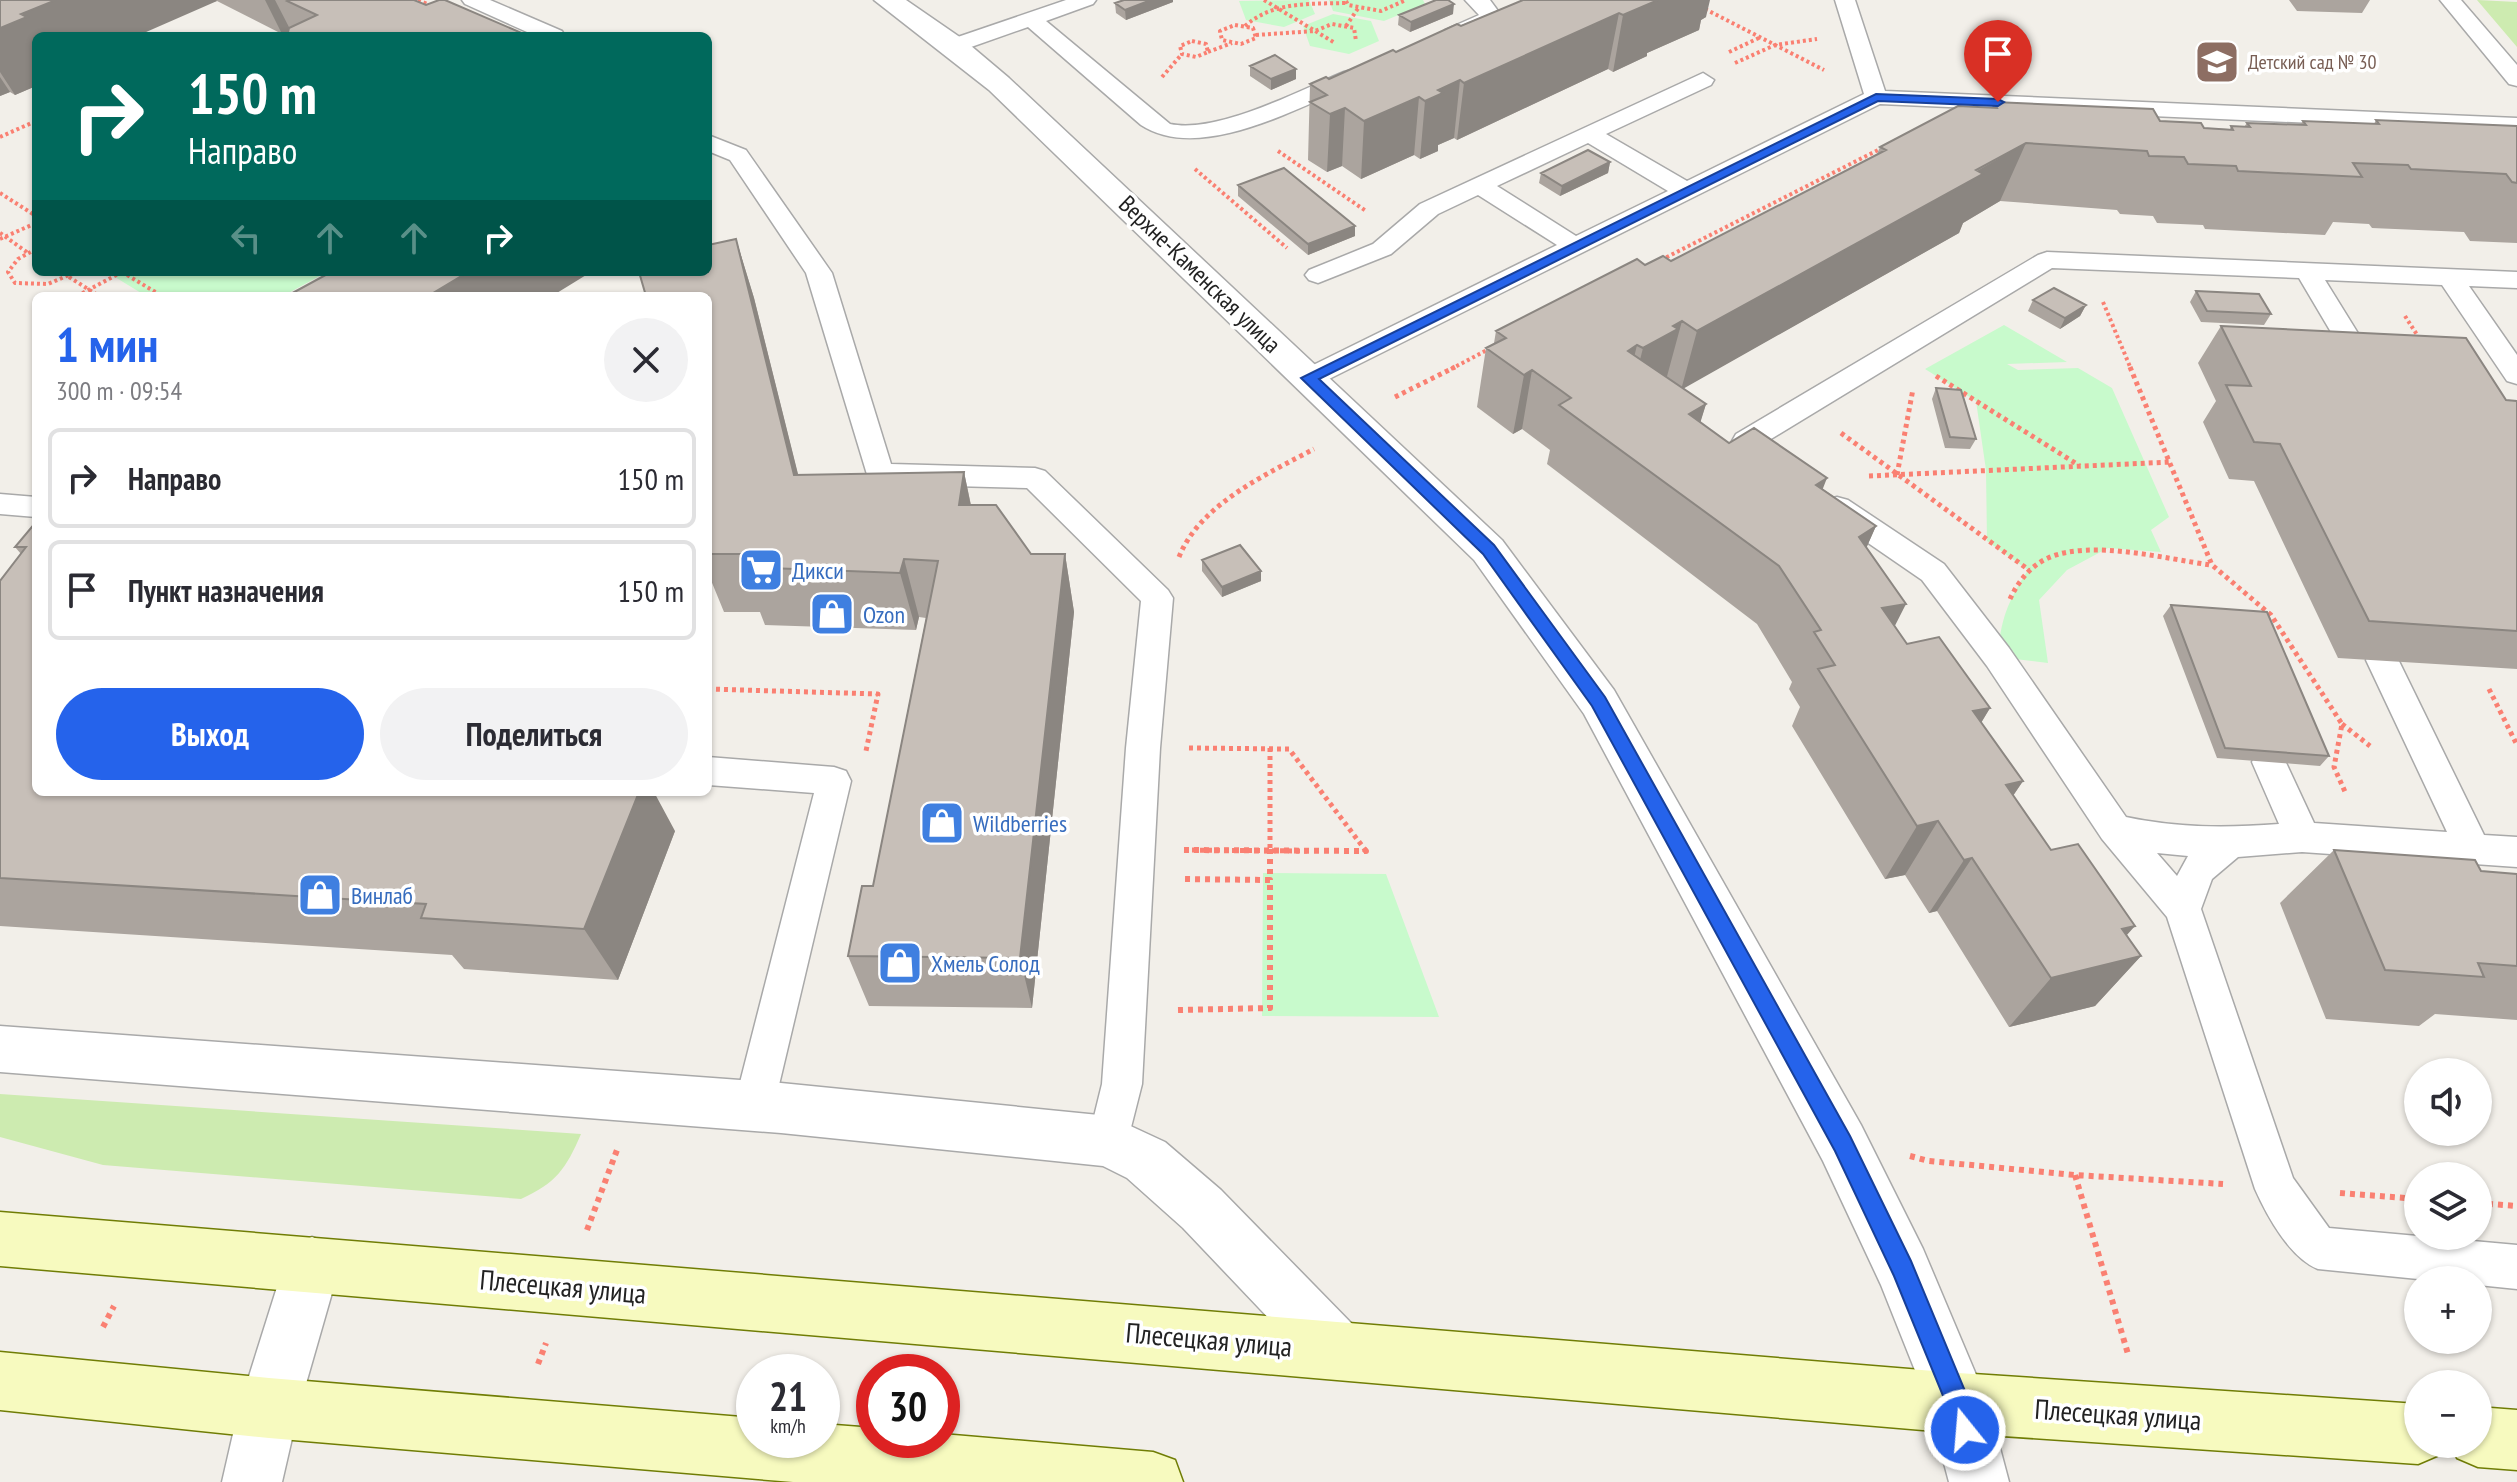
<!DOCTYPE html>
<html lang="ru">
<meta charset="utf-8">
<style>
body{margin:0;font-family:"PT Sans Narrow",sans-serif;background:#f2f2f3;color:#2b2b33;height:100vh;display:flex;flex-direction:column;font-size:30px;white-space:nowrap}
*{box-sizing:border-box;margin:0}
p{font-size:26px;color:#7c7c81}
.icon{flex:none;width:44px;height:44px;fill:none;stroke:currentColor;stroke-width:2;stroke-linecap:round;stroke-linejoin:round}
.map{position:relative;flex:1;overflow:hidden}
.drawer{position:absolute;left:32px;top:292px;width:680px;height:504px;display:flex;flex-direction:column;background:#fff;border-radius:12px;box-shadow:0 2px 6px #0004}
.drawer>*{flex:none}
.hud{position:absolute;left:32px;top:32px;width:680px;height:244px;border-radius:12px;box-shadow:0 2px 6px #0004;background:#00695c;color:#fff;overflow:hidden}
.tools{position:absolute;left:2404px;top:1058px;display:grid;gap:16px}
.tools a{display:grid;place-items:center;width:88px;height:88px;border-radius:50%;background:#fff;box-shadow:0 2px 6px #0004;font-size:40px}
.speed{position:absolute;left:736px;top:1354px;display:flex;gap:16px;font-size:40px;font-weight:700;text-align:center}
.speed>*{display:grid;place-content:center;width:104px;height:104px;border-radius:50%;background:#fff;box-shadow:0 2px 6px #0004;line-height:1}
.speed small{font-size:20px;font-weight:400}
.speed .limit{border:12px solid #d22;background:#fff;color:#111}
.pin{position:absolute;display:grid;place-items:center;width:68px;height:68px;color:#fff;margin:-82px -34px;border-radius:50% 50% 50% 0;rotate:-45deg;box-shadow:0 0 8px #0007}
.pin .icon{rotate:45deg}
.me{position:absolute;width:88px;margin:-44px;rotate:343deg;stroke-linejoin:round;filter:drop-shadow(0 0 6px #0008)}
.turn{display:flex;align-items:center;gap:28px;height:168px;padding:0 24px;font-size:36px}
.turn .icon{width:104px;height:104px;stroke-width:2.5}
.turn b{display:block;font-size:56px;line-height:68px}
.lanes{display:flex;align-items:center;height:76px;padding:0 24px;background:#0003;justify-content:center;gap:40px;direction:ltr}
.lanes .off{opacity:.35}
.round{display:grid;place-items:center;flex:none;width:84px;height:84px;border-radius:42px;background:#f2f2f3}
.overview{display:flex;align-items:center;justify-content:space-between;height:136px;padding:0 24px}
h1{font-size:48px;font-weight:600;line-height:60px;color:#2563eb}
.primary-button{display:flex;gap:16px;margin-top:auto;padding:16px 24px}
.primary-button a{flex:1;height:92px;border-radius:48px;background:#2563eb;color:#fff;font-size:32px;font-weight:600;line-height:92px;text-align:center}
.primary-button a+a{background:#f2f2f3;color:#2b2b33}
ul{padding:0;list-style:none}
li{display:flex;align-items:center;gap:24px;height:100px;margin:0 16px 12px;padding:0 8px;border:4px solid #e1e1e2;border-radius:12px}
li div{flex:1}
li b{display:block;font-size:30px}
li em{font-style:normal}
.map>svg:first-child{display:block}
.grass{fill:#cdebb0}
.park{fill:#c8facc}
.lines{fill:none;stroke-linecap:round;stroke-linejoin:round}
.lane-casing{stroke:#a9a9a9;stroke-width:3}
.street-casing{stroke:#a9a9a9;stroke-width:3}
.secondary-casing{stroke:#707d05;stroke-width:3}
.path-far2{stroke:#fa8072;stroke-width:4;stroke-dasharray:3 3;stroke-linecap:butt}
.path-far1{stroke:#fa8072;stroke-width:5;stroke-dasharray:4 4;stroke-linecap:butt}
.path{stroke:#fa8072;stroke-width:6;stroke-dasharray:5 5;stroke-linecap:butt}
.lane{fill:#fff;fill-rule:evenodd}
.street{fill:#fff;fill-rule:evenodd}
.secondary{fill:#f7fabf;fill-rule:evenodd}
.wall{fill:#aba49e}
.shaded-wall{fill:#8b8681}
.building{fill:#c7bfb8;stroke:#8b8681;stroke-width:2}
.route{fill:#2563eb;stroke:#184099;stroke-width:2}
.labels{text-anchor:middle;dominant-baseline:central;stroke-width:7;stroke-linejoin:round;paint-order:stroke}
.far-education-label{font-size:20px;fill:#785e54;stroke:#fff;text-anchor:start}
.street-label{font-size:24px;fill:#222;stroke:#fff}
.shop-label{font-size:24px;fill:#366cbe;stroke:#fff;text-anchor:start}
.near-street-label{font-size:28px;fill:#222;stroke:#fff}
</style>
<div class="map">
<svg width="2517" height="1482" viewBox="0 0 2517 1482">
<rect width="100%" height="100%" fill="#f2efe9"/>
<!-- grass -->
<path class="grass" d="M2477,0L2517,2V47Z
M0,1094L581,1134C566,1169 556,1183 521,1199L103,1165L0,1137Z"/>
<!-- park -->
<path class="park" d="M1309,0L1315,14L1284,27L1246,20L1239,1Z
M1329,0H1423L1425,4L1384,21L1333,11Z
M1333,14L1371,21L1379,41L1349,54L1310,46L1303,26Z
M112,272H327L283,296H146L110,274Z
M2004,325L2067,362L2007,364L2018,370L2078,368L2112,388L2169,517L2151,530L2161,552L2108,548L2067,570L2039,600L2048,663L1998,657C2000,620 2008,601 2028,570L1987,541L1986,470L1976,401L1925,369Z
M1263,873L1386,874L1439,1017L1262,1016Z"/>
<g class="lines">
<!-- lane casing -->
<g class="lane-casing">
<path id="lane" d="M462,0H490L562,31L565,36H536L465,4Z
M1066,0H1096L1093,4L1046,21L1170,124C1218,134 1298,91 1344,72L1352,70L1363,77L1360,82C1300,106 1201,164 1141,125L1028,27L954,53L943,46L946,41Z
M1465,0H1490L1501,15C1490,30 1465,44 1445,40L1442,35L1445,30L1479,15Z
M1835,0H1855L1885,91L2517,118V132L1880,104L1319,384L1309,387L1299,384L1295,378L1299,372L1557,245L1478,195L1438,214L1391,254L1318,283L1309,280L1305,275L1309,270L1373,244L1420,204L1703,73L1714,80L1711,85L1606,134L1687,181L1864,94ZM1588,143L1668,191L1576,236L1497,186Z
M2440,0H2461L2517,65V86L2509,84Z
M708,135L746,150L832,273L891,464L1035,468L1045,471L1168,590L1173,598L1160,748L1142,1084L1124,1155L1109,1161L1094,1155L1088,1141L1102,1084L1126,748L1141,601L1027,488L879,484L869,481L806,273L730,160L708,151Z
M2047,252L2517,272V288L2469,286L2517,355V384L2507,381L2442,285L2325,280L2364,343L2361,349L2351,351L2341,349L2299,278L2052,268L1766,442L1782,458L1778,465C1760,470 1742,457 1732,441L1736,434L2038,255Z
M0,494L36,497V517L0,514Z
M1837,497L1848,500L1944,564L2009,648L2126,817C2178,828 2226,828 2279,824L2252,762L2257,752L2269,748L2281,752L2314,823L2447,832L2366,660L2370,651L2382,648L2394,651L2484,835L2517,837V867L2302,852L2238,857L2212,879L2201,909L2293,1178L2329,1228L2517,1245V1289L2478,1285V1280H2428L2318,1269C2290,1258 2267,1216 2255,1189L2167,917L2102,839L1987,666L1922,580L1826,514L1822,507L1826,500ZM2157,853L2188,856L2177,876Z
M708,757L834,767L846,771L851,781L774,1106L768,1119L754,1125L740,1119L734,1106L814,793L708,785Z"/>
</g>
<!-- street casing -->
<g class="street-casing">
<path id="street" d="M874,0H906L964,40L1009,78L1502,540L1614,690L1861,1125L1923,1249L1988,1403L2009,1482H1949L1928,1403L1881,1285L1823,1161L1584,714L1474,560L989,90Z
M0,1026L781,1083L1109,1116L1165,1142L1221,1190L1357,1329L1366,1349L1357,1369L1337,1378L1317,1369L1183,1228L1127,1178L1103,1166L781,1133L0,1072Z
M312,1237L332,1245L340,1265L299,1408L282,1482H222L239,1408L284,1265L292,1245Z"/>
</g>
<!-- secondary casing -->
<g class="secondary-casing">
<path id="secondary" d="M0,1212L1958,1373L2418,1404V1444H2444L2439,1455L2418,1464L1958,1433L0,1266Z
M0,1352L269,1378L754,1418V1440H822V1424L874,1428V1440H942V1434L1153,1452L1175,1460L1183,1482H793L269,1438L0,1410Z
M2478,1407L2517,1410V1470L2478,1467L2457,1458L2451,1444H2478Z"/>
</g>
<!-- path-far2 -->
<path class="path-far2" d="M418,0L432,6
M1264,0L1335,43
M1346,1L1348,5L1381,11L1406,0
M1705,9L1824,70
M1235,25L1253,28L1256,38L1241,44L1222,40L1220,31Z
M1245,26C1273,1 1312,4 1347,3
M1346,26L1359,7
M1256,35L1315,31L1332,24L1354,28L1356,41
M1192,41L1206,44L1208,52L1196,57L1182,54L1180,46Z
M1208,52L1232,43
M1729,52L1761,37
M1735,63L1775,45L1817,39
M1162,77L1182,54
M0,137L36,121
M1278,151L1366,211
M1195,169L1287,248
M0,193L36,216
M0,233L28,253
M0,239L36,223
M36,249L18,259L8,272L15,283L48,284L76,272
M1661,260L1884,147
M122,272L162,296
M69,277L99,296
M77,296L122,272
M2103,302L2131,369
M2405,316L2421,341
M1451,369L1489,349"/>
<!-- path-far1 -->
<path class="path-far1" d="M2130,367L2212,565L2271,615L2342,724L2334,767L2346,794
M1936,376L2080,466
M1395,397L1455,367
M1841,433L2029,570
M1897,475L1913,389
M1869,476L2171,462
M1179,557C1200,504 1267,474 1314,449
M2010,599C2018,582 2030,566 2048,558C2090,539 2166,559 2211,565
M708,689L878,694L866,751
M2489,689L2517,745
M2342,724L2370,746
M1189,748L1289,749L1366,851
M1270,748V851
M1184,850L1307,851"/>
<!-- path -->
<path class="path" d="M1270,849V879
M1184,850L1366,851L1364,849
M1178,1010L1270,1008V880L1181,879
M1910,1156L1929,1161L2075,1175L2223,1184
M2075,1175L2128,1354
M2340,1193L2418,1199
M2478,1203L2517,1206
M587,1230L617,1150
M103,1327L114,1306
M538,1364L546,1343"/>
<!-- lane -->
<use href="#lane" class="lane"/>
<!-- street -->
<use href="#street" class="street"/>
<!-- secondary -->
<use href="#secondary" class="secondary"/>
</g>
<!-- wall -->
<path class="wall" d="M0,0H414L426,5L524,34V36H287L288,32L282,34L217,1L36,36V86L15,95L10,92L0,96Z
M1124,0H1173V2L1126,20L1116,13L1115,3Z
M1523,0L1706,17L1701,20L1699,30L1647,53V56L1613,72L1608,69L1457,140L1454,138L1438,145V151L1420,159L1414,155L1361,179L1342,166L1327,172L1308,160L1310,84L1329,79Z
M2289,0H2370L2362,13L2297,11Z
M1453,14L1410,32L1398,25L1399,15Z
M1250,66L1296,69V79L1271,90L1250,76Z
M1994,102L2160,121L2204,128L2230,129L2231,126L2244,127L2247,123L2300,125L2303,121L2374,124L2376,120L2517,126V243L2470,241L2464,232L2372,228L2369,224L2333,222L2325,235L2205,229L2203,225L2157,223L2153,216L2120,214L2117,210L2000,201L1963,223L1959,233L1683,388L1706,404L1700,422L1729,443L1823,489L1876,526L1866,548L1895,626L1907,644L1990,708L1981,723L2023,781L2013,796L2051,850L2127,935L2141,956L2095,1006L2009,1027L1937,911L1929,913L1905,875L1885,879L1792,726L1800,707L1789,689L1792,682L1757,624L1547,464L1550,450L1522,429L1513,434L1477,407L1486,348L1494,343L1496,331L1645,265L1671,261L1877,154L1880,147L1992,108Z
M1610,162L1608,173L1560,196L1539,183L1541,173Z
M1238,185L1355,226V236L1308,255L1238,196Z
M736,239L754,298L798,475L964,472L971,505L1031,554H1065L1074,612L1032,1008L869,1006L848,956L873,886L926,618L919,617L916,630L765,625L760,612H724L708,573V296Z
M2196,291L2271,314L2264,325L2201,322L2190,302Z
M2033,300L2086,305L2080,316L2060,329L2028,311Z
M2221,326L2506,400L2517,401V669L2338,658L2254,481L2229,479L2203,422L2216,401L2198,363Z
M1936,388L1976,439L1970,449L1945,448L1932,399Z
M36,522V792L675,831L618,980L464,969L452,955L0,926V581L21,554L15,547Z
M1202,560L1261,581L1222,597L1202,571Z
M2171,605L2329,756L2320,766L2217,758L2163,616Z
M2334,850L2481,871L2517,874V1020L2435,1014L2419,1026L2326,1019L2280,903Z"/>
<!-- shaded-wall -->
<path class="shaded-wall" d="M56,0H216L217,1L137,36H36V86L15,95L0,72V28L21,14Z
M265,0H275L291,31L282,34Z
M1151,0H1173V2L1126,20L1125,10Z
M1655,0H1710L1706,17L1701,20L1699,30L1647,53V56L1613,72L1623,15Z
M1454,4L1453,14L1410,32L1411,22Z
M1619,13L1608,69L1457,140L1464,83Z
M1296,69V79L1271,90V79Z
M0,77L10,92L0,96Z
M1460,80L1454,138L1438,145V151L1420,159L1425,101L1438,90Z
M1419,97L1414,155L1361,179L1364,121Z
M1345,108L1342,166L1327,172L1330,114Z
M2026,143L2000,201L1963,223L1959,233L1681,390L1697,331Z
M1610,162L1608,173L1560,196L1562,186Z
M1355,226V236L1308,255V244Z
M736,239L754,298L813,534L794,475Z
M468,272H591L552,296H428Z
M2086,305L2080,316L2060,329L2065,318Z
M1682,321L1666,380L1628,408L1643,348L1673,326Z
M1637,345L1623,404L1628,351Z
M1532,370L1522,429L1513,434L1524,375Z
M1706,404L1688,463L1689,414Z
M964,472L976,531L959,505Z
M1827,478L1804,537L1816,485Z
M1876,526L1850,585L1859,537Z
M1065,554L1074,612L1032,1008L1020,958Z
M904,559L919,617L916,630L900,573Z
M1261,571V581L1222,597V587Z
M1906,604L1877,661L1882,608Z
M1990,708L1956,764L1973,711Z
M2023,781L1986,835L2006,785Z
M639,792H654L675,831L618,980L584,929Z
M1938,821L1905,875L1885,879L1917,826Z
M1972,858L1937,911L1929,913L1964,860Z
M2135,926L2099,966L2141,956L2095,1006L2009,1027L2051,978L2122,929Z"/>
<!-- building -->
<path class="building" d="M0,0H56L21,14L27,17L0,28Z
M289,0H414L426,5L439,0H445L524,34L520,36H287L289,28L317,15L287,1Z
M1124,0H1151L1125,10L1115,3Z
M1436,0H1448L1454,4L1411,22L1399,15Z
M1523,0H1658L1623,15L1619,13L1464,83L1460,80L1438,90L1443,93L1425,101L1419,97L1364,121L1345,108L1330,114L1310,102L1327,95L1310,84L1326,77L1329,79L1393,50L1396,52L1457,24L1461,26Z
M1275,55L1296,69L1271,79L1250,66Z
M1994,102L2153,109L2160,121L2201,123L2204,128L2233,130L2231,126L2250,127L2247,123L2306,125L2303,121L2379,124L2376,120L2517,126V183L2512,182L2506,174L2411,169L2408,165L2353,163L2362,177L2238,171L2236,166L2188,164L2184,157L2149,156L2147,151L2026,143L1976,170L1983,174L1697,331L1682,321L1673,326L1678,329L1643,348L1637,345L1628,351L1706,404L1689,414L1729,443L1754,428L1827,478L1816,485L1876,526L1859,537L1906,604L1882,608L1907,644L1939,637L1990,708L1973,711L2023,781L2006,785L2051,850L2078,844L2135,926L2122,929L2141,956L2051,978L1972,858L1964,860L1938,821L1917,826L1818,669L1835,665L1814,632L1821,630L1779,566L1559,405L1571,398L1563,392L1532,370L1524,375L1486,348L1506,338L1496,331L1637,259L1645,265L1663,256L1671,261L1886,150L1880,147L1958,106L1997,108Z
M1588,150L1610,162L1562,186L1541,173Z
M1284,168L1355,226L1308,244L1238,185Z
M736,239L794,475L964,472L959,505H996L1031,554H1065L1020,958L848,956L862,886H873L938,561L904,559L900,573L743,567L746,554H708V296H646L639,272H708V245Z
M331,272H468L428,296H287Z
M2054,288L2086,305L2065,318L2033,300Z
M2196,291L2259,294L2271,314L2207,311Z
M2221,326L2466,338L2506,400L2517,401V631L2369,621L2280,444L2254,442L2226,385L2251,386Z
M1936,388L1961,390L1976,439L1950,437Z
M36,522V792H639L584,929L421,918L426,904L0,878V581L26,547H15Z
M1240,545L1261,571L1222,587L1202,560Z
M2171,605L2267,612L2329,756L2225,748Z
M2334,850L2475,860L2481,871L2517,874V966L2478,963L2484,977L2385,970Z"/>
<!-- route -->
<path class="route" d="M1876,94L1998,99L2004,102L1998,106L1878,101L1319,379L1494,545L1605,697L1850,1136L1911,1261L1970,1403L1977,1430L1974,1438L1965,1442L1956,1438L1946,1403L1894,1276L1835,1151L1592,706L1483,554L1301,378Z"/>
<!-- icons -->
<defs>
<g id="school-square" transform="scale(2.3)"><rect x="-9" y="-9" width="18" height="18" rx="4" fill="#8d6e63" stroke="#fff"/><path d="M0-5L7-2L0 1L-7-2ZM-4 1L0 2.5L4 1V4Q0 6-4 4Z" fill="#fff"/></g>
<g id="supermarket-square" transform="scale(2.3)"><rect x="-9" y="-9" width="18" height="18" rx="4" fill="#3f7fe0" stroke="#fff"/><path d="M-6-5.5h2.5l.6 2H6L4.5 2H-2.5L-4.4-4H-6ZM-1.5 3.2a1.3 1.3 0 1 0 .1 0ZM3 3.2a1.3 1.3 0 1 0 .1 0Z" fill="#fff"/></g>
<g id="shop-square" transform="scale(2.3)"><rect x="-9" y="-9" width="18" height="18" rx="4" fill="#3f7fe0" stroke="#fff"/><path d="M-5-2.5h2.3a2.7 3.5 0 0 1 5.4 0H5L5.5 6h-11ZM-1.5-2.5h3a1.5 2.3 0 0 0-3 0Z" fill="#fff"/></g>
</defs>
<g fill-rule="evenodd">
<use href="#school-square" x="2217" y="62"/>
<use href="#supermarket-square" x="761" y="570"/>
<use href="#shop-square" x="832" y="614"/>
<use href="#shop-square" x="942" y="823"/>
<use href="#shop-square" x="320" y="895"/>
<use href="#shop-square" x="900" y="963"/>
</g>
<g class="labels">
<!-- far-education labels -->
<g class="far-education-label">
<text x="2248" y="62">Детский сад № 30</text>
</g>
<!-- street labels -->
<g class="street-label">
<text transform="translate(1200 274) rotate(44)">Верхне-Каменская улица</text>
</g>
<!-- shop labels -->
<g class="shop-label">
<text x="792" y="570">Дикси</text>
<text x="863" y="614">Ozon</text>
<text x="973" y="823">Wildberries</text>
<text x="351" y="895">Винлаб</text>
<text x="931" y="963">Хмель Солод</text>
</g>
<!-- near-street labels -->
<g class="near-street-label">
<text transform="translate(563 1286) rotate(5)">Плесецкая улица</text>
<text transform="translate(1209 1339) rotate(5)">Плесецкая улица</text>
<text transform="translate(2118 1414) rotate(4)">Плесецкая улица</text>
</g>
</g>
</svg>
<div class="tools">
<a><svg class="icon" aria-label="sound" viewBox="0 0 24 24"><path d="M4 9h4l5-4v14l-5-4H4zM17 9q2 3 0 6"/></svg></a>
<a><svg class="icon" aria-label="layers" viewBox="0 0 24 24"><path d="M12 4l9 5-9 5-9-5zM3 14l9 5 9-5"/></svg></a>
<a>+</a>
<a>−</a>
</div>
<div class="speed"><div>21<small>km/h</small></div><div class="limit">30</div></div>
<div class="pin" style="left:1998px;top:102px;background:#d93025"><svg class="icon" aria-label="arrive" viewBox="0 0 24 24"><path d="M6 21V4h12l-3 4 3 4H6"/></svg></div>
<svg class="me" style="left:1965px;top:1430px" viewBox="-20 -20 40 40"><circle r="17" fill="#2563eb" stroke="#fff" stroke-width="3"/><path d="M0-11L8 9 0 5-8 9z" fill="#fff"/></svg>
<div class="hud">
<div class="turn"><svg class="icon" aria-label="right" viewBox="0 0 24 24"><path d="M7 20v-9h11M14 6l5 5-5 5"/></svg><div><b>150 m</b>Направо</div></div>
<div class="lanes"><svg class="icon off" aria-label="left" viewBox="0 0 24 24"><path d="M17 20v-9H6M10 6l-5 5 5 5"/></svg><svg class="icon off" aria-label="ahead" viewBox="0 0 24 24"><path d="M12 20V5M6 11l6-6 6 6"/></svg><svg class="icon off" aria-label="ahead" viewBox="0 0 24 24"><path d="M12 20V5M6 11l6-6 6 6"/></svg><svg class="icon" aria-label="right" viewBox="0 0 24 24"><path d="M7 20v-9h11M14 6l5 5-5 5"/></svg></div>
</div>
<section class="drawer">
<div class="overview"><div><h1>1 мин</h1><p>300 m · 09:54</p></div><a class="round"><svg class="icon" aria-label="close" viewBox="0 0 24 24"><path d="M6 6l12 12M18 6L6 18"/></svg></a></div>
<ul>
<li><svg class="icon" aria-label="right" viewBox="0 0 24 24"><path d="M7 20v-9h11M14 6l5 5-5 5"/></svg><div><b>Направо</b></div><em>150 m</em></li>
<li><svg class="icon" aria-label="arrive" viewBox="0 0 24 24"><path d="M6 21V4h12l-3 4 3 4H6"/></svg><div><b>Пункт назначения</b></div><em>150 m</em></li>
</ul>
<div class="primary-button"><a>Выход</a><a>Поделиться</a></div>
</section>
</div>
